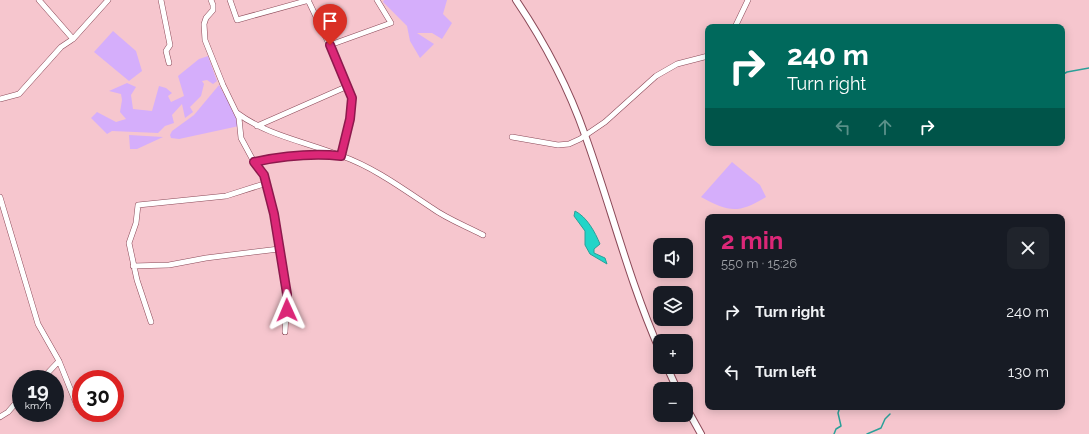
<!DOCTYPE html>
<meta charset="utf-8">
<style>
body{margin:0;font-family:Raleway,sans-serif;background:#20242c;color:#f1f3f6;height:100vh;display:flex;flex-direction:column;font-size:15px;white-space:nowrap}
*{box-sizing:border-box;margin:0}
p{font-size:13px;color:#9ea1a6}
.icon{flex:none;width:22px;height:22px;fill:none;stroke:currentColor;stroke-width:2;stroke-linecap:round;stroke-linejoin:round}
.map{position:relative;flex:1;overflow:hidden}
.drawer{position:absolute;left:705px;top:214px;width:360px;height:196px;display:flex;flex-direction:column;background:#171b24;border-radius:8px;box-shadow:0 2px 10px #0003}
.drawer>*{flex:none}
.guide{position:absolute;left:705px;top:24px;width:360px;height:122px;border-radius:8px;box-shadow:0 2px 10px #0003;background:#00695c;color:#fff;overflow:hidden}
.buttons{position:absolute;left:653px;top:238px;display:grid;gap:8px}
.buttons a{display:grid;place-items:center;width:40px;height:40px;border-radius:8px;background:#171b24;box-shadow:0 2px 10px #0003;font-size:20px}
.speed{position:absolute;left:12px;top:370px;display:flex;gap:8px;font-size:20px;font-weight:700;text-align:center}
.speed>*{display:grid;place-content:center;width:52px;height:52px;border-radius:50%;background:#171b24;box-shadow:0 2px 10px #0003;line-height:1}
.speed small{font-size:10px;font-weight:400}
.speed .limit{border:6px solid #d22;background:#fff;color:#111}
.pin{position:absolute;display:grid;place-items:center;width:34px;height:34px;color:#fff;margin:-41px -17px;border-radius:50% 50% 50% 0;rotate:-45deg;box-shadow:0 0 4px #0007}
.pin .icon{rotate:45deg}
.me{position:absolute;width:44px;margin:-22px;rotate:359deg;stroke-linejoin:round;filter:drop-shadow(0 0 3px #0008)}
.turn{display:flex;align-items:center;gap:14px;height:84px;padding:0 16px;font-size:18px}
.turn .icon{width:52px;height:52px;stroke-width:2.5}
.turn b{display:block;font-size:28px;line-height:34px}
.lanes{display:flex;align-items:center;height:38px;padding:0 16px;background:#0003;justify-content:center;gap:20px;direction:ltr}
.lanes .off{opacity:.35}
.round{display:grid;place-items:center;flex:none;width:42px;height:42px;border-radius:8px;background:#20242c}
.headline{display:flex;align-items:center;justify-content:space-between;height:68px;padding:0 16px}
h1{font-size:24px;font-weight:700;line-height:30px;color:#db2777}
ul{padding:0;list-style:none}
li{display:flex;align-items:center;gap:12px;height:60px;padding:0 16px}
li div{flex:1}
li b{display:block;font-size:15px}
li em{font-style:normal}
.map>svg:first-child{display:block}
.green{fill:#d5aefb}
.water{fill:#21d5c8;stroke:#2ba099}
.lines{fill:none;stroke-linecap:round;stroke-linejoin:round}
.stream{stroke:#2ba099;stroke-width:1.5}
.minor-casing{stroke:#8b4958;stroke-width:6}
.major-casing{stroke:#8b4958;stroke-width:8}
.minor{stroke:#fff;stroke-width:5}
.major{stroke:#fff;stroke-width:6}
.route-casing{stroke:#8e194d;stroke-width:10}
.route{stroke:#db2777;stroke-width:7}
</style>
<div class="map">
<svg width="1089" height="434" viewBox="0 0 1089 434">
<rect width="100%" height="100%" fill="#f6c6ce"/>
<!-- green -->
<path class="green" d="M384,0H447L443,14L452,23L442,39L432,33H417L434,44L420,58L410,41L407,26L383,2Z
M113,31L136,51L142,71L129,81L94,52Z
M208,56L217,81L213,84L207,80L202,81L204,84L201,96L190,107L193,112L185,118L182,104L172,115L174,123L165,126L158,133L112,131L107,134L91,118L97,112L116,122L126,119L120,112L122,100L121,94L109,91L127,83L136,87L131,95L133,109L152,111L159,86L166,88L172,93L168,96L171,102L184,96L178,76L199,59Z
M219,85L236,115L239,126L179,139L171,138L170,135L172,131L194,115Z
M129,135L163,137L137,149H130Z
M732,162L760,185L766,197C738,214 729,212 701,197Z"/>
<!-- water -->
<path class="water" d="M575,211C587,217 595,232 600,244L594,249V253L605,258L607,264L590,254L585,245V231L574,216Z"/>
<g class="lines">
<!-- stream -->
<path class="stream" d="M1062,75L1067,72L1089,68
M834,434L836,429L841,426L838,413L840,407
M867,434L881,428L885,419L890,414"/>
<!-- minor casing -->
<g class="minor-casing">
<path id="minor" d="M39,0L73,39
M161,0L170,45L166,51L169,63
M211,0L213,5V10L206,18L204,24L205,40L223,85L239,118L241,138L254,162L264,175L274,214L287,294L285,332
M230,0L237,20L309,0
M735,27L748,0
M330,45L391,23L377,0
M0,99L19,94L61,47L73,39L108,0
M237,113C268,136 307,142 341,156L350,119L352,98L343,73L308,0
M257,126L348,86
M512,137L558,145L569,144L580,139L605,122L656,76L677,64L708,56
M254,162C276,157 322,149 342,156C375,168 403,189 432,208C447,219 466,226 483,235
M0,197L38,324L59,361L78,408
M133,266L169,265L206,258L279,249
M151,322L137,280L129,243L136,223L138,205L226,196L267,183
M42,379L59,361
M0,417L8,412L21,397"/>
</g>
<!-- major casing -->
<g class="major-casing">
<path id="major" d="M516,0C543,40 569,89 585,135C611,207 629,281 660,351
M667,367L677,389
M686,407L701,434"/>
</g>
<!-- minor -->
<use href="#minor" class="minor"/>
<!-- major -->
<use href="#major" class="major"/>
</g>
<g class="lines">
<!-- route casing -->
<g class="route-casing">
<path id="route" d="M287,310V294L274,214L264,175L254,162C283,156 312,153 341,156L350,119L352,98L330,45"/>
</g>
<!-- route -->
<use href="#route" class="route"/>
</g>
</svg>
<div class="buttons">
<a><svg class="icon" aria-label="sound" viewBox="0 0 24 24"><path d="M4 9h4l5-4v14l-5-4H4zM17 9q2 3 0 6"/></svg></a>
<a><svg class="icon" aria-label="layers" viewBox="0 0 24 24"><path d="M12 4l9 5-9 5-9-5zM3 14l9 5 9-5"/></svg></a>
<a>+</a>
<a>−</a>
</div>
<div class="speed"><div>19<small>km/h</small></div><div class="limit">30</div></div>
<div class="pin" style="left:330px;top:45px;background:#d93025"><svg class="icon" aria-label="arrive" viewBox="0 0 24 24"><path d="M6 21V4h12l-3 4 3 4H6"/></svg></div>
<svg class="me" style="left:287px;top:310px" viewBox="-20 -20 40 40"><path d="M0-17L14 15 0 8-14 15z" fill="#db2777" stroke="#fff" stroke-width="4"/></svg>
<div class="guide">
<div class="turn"><svg class="icon" aria-label="right" viewBox="0 0 24 24"><path d="M7 20v-9h11M14 6l5 5-5 5"/></svg><div><b>240 m</b>Turn right</div></div>
<div class="lanes"><svg class="icon off" aria-label="left" viewBox="0 0 24 24"><path d="M17 20v-9H6M10 6l-5 5 5 5"/></svg><svg class="icon off" aria-label="ahead" viewBox="0 0 24 24"><path d="M12 20V5M6 11l6-6 6 6"/></svg><svg class="icon" aria-label="right" viewBox="0 0 24 24"><path d="M7 20v-9h11M14 6l5 5-5 5"/></svg></div>
</div>
<section class="drawer">
<div class="headline"><div><h1>2 min</h1><p>550 m · 15:26</p></div><a class="round"><svg class="icon" aria-label="close" viewBox="0 0 24 24"><path d="M6 6l12 12M18 6L6 18"/></svg></a></div>
<ul>
<li><svg class="icon" aria-label="right" viewBox="0 0 24 24"><path d="M7 20v-9h11M14 6l5 5-5 5"/></svg><div><b>Turn right</b></div><em>240 m</em></li>
<li><svg class="icon" aria-label="left" viewBox="0 0 24 24"><path d="M17 20v-9H6M10 6l-5 5 5 5"/></svg><div><b>Turn left</b></div><em>130 m</em></li>
</ul>
</section>
</div>
